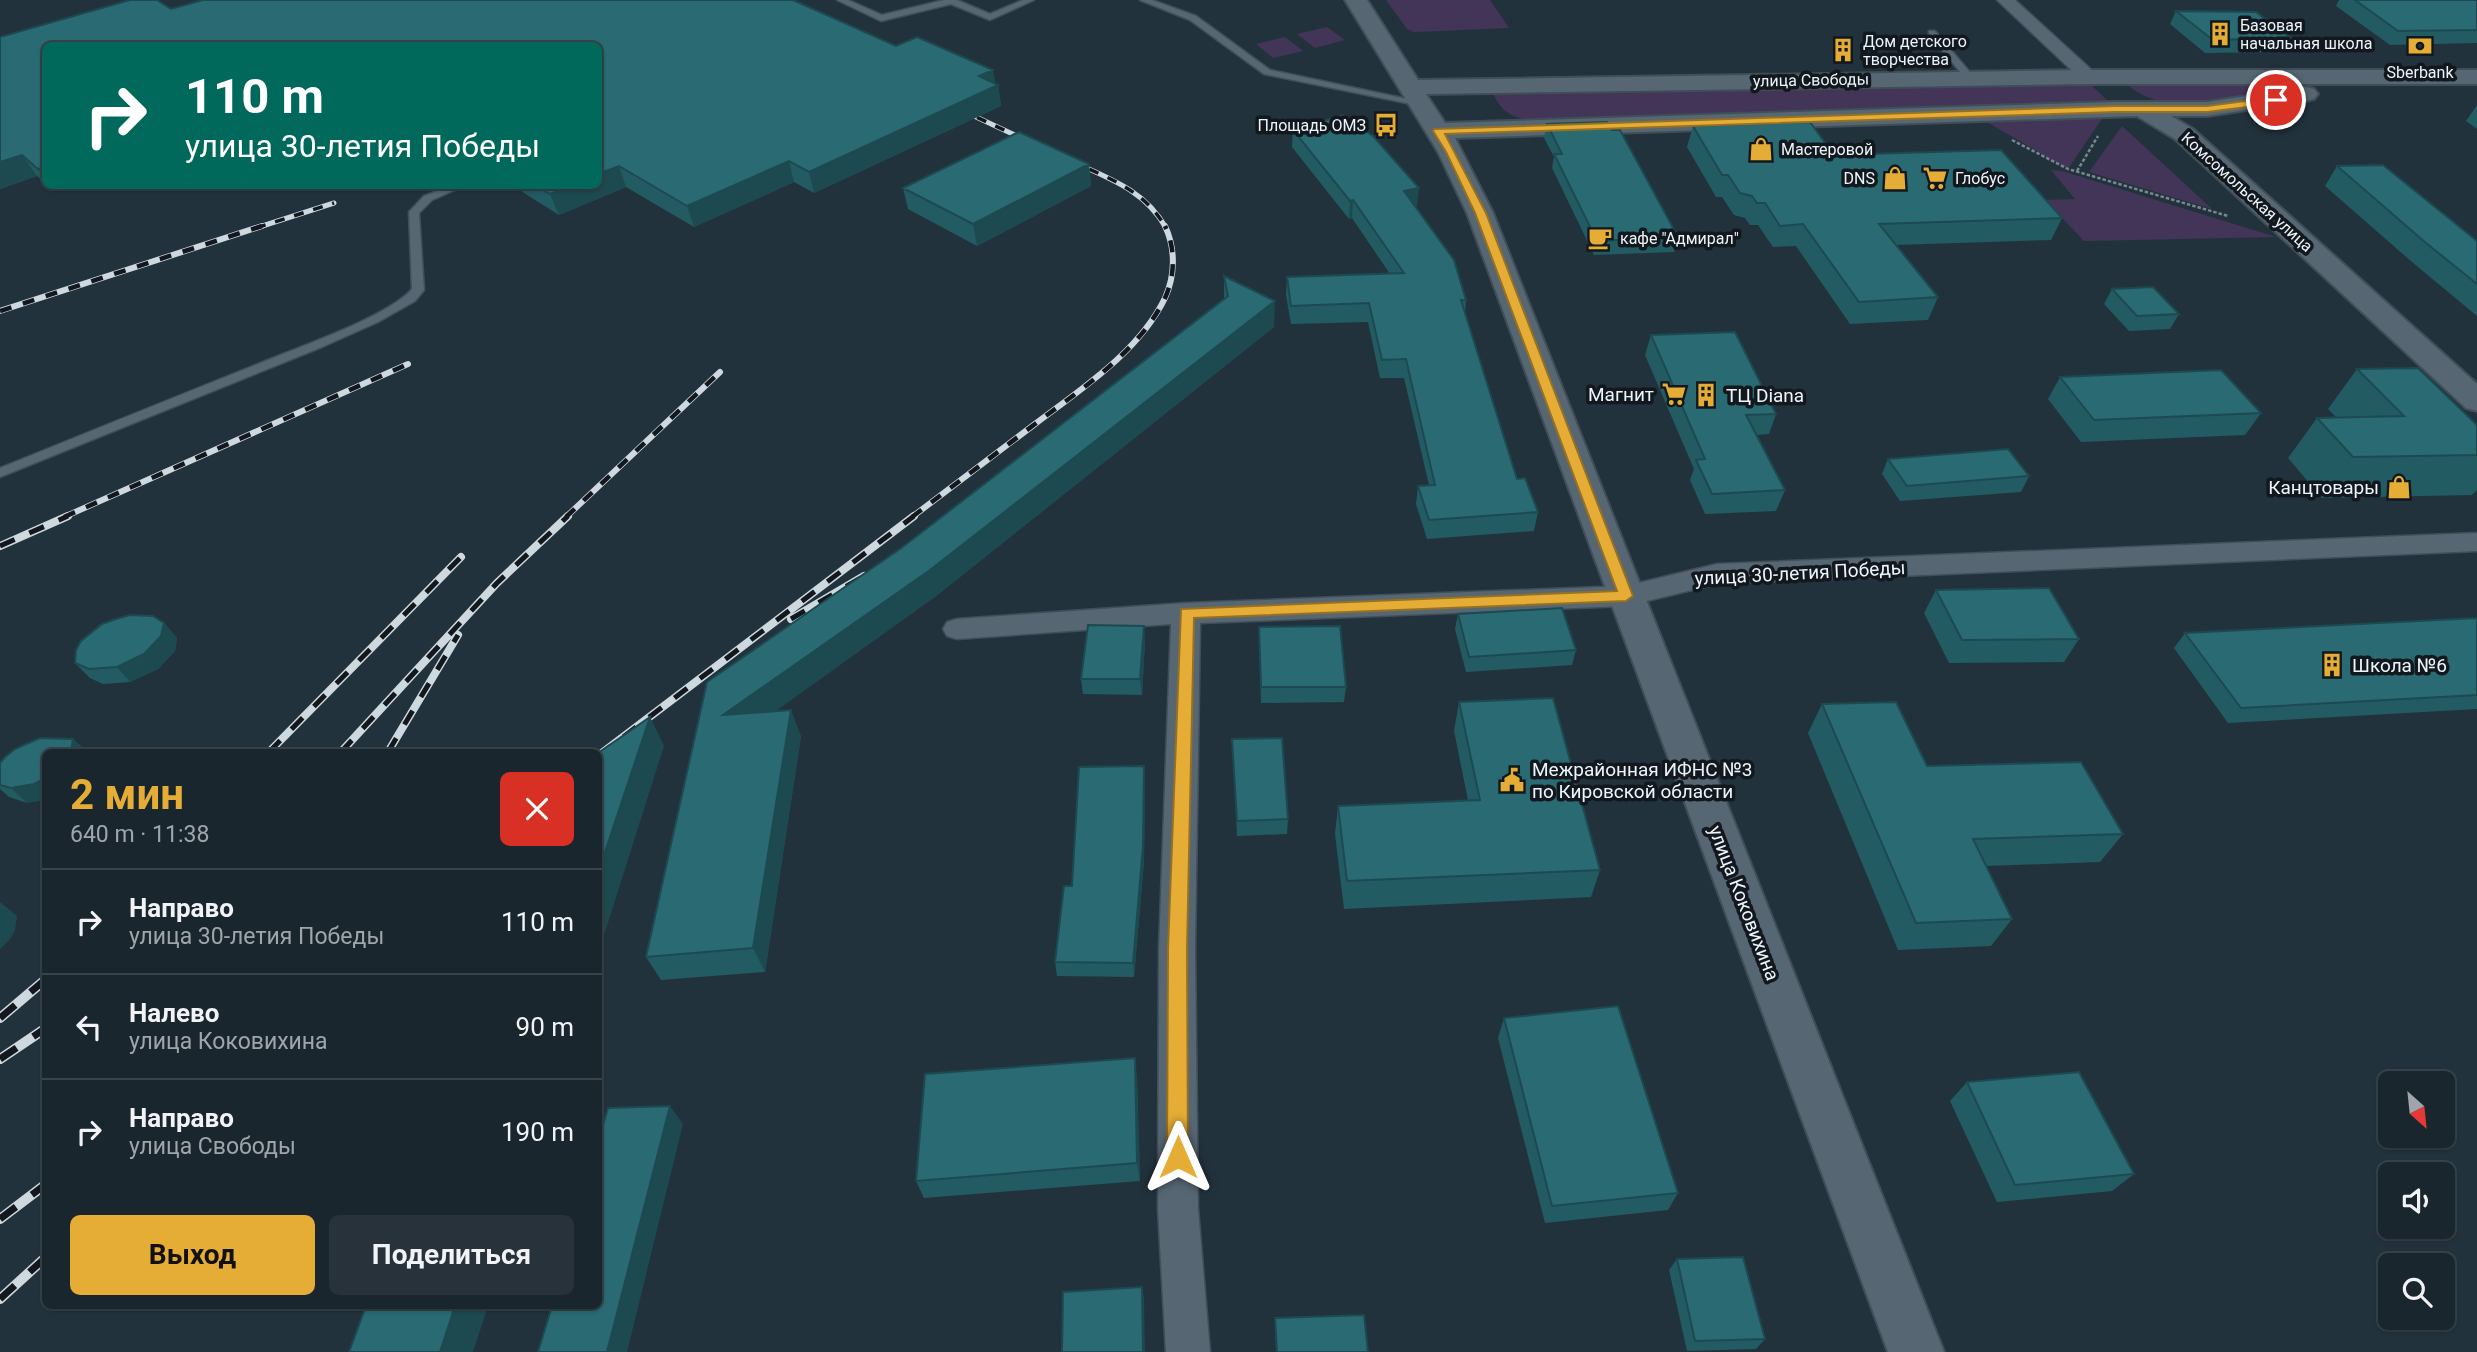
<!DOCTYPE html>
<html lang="ru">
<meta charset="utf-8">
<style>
body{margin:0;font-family:Roboto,sans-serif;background:#27323a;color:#f1f3f6;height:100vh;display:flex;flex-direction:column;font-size:26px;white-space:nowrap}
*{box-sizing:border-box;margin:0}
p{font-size:23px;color:#9fa5aa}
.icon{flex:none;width:38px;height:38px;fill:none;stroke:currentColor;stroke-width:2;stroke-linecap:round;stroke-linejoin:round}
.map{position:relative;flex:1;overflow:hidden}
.sheet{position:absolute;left:42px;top:749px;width:560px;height:560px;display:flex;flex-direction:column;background:#1a262e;border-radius:10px;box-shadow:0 2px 5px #0004,0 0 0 2px #38434a}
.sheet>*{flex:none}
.top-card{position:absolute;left:42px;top:42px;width:560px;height:147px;border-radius:10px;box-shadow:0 2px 5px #0004,0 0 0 2px #38434a;background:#00695c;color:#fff;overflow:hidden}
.needle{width:46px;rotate:153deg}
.controls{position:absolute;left:2378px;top:1071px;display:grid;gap:14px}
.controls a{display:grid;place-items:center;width:77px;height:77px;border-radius:10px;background:#1a262e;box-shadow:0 2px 5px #0004,0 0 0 2px #38434a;font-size:35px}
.pin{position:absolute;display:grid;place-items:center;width:60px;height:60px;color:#fff;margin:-30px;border:4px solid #fff;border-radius:50%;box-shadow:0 2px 7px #0007}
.me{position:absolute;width:77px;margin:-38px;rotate:0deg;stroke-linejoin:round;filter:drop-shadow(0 0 5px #0008)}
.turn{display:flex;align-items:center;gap:24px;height:147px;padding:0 28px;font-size:32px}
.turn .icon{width:91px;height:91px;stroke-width:2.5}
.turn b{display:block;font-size:49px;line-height:60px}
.round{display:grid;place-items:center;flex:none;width:74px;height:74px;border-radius:10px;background:#27323a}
.headline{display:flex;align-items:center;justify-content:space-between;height:119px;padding:0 28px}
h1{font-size:42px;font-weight:700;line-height:52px;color:#e6ad36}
.cta{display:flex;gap:14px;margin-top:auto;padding:14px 28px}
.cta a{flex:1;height:80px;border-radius:10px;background:#e6ad36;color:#111;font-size:28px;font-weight:700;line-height:80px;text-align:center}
.cta a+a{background:#27323a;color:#f1f3f6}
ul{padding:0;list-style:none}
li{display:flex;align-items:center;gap:21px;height:105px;padding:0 28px;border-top:2px solid #38434a}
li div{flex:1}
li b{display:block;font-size:26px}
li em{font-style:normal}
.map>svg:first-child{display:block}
.green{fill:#433557}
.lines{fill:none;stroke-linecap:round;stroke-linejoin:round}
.lane-casing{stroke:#404e57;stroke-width:3}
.street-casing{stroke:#404e57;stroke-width:3}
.secondary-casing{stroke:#404e57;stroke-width:4}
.path{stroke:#79868f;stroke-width:2.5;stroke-dasharray:3.5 2;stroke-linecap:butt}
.lane{fill:#566773;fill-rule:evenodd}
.street{fill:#566773;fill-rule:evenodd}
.secondary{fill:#566773;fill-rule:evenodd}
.rail-far3-casing{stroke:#cdd8df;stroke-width:5}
.rail-far2-casing{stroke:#cdd8df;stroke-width:6}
.rail-far1-casing{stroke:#cdd8df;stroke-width:8}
.rail-casing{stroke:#cdd8df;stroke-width:10}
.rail-far3{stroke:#12181d;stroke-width:3.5;stroke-dasharray:10;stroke-linecap:butt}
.rail-far2{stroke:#12181d;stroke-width:4.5;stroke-dasharray:12;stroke-linecap:butt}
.rail-far1{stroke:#12181d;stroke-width:5;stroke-dasharray:16;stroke-linecap:butt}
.rail{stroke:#12181d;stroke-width:7;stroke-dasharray:20;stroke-linecap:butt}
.wall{fill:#235b63}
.shaded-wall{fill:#1d4a50}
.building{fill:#296a73;stroke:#1d4a50;stroke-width:2}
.route{fill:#e6ad36;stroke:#967023;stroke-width:2}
.labels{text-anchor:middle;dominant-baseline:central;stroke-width:7;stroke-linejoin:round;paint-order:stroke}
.far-poi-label{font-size:16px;fill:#ebf5fc;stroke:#12181d;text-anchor:start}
.far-street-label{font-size:16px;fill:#ebf5fc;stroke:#12181d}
.poi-label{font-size:19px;fill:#ebf5fc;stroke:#12181d;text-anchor:start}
.street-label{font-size:19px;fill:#ebf5fc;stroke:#12181d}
</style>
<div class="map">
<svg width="2477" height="1352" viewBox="0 0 2477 1352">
<rect width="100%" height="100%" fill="#22323d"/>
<!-- green -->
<path class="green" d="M1386,0H1490L1509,28L1414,32L1407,29Z
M1327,27L1345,40L1315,48L1297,34Z
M1285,37L1303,51L1273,58L1256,44Z
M2292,83V87C2246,96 2164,121 2127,84Z
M2090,84L2108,101V105L1539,121C1517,119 1503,116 1493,93L1498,91Z
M2105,114L2068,169L1980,118Z
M2122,126L2212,209L2089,172Z
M2051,170L2062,171L2276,237L2084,241L2045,200L2075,199Z"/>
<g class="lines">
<!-- lane casing -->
<g class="lane-casing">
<path id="lane" d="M837,0H848L882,15L944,0H957L990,14L1023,0H1034L990,20L951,4L881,21Z
M1140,0H1152L1196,16L1270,70L1426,103L1421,106L1264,74L1190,20Z
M1929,31H1935L1973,76V80H1967L1929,35Z
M451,186H464L432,200L419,213L424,290L415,301L378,322L322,347L0,477V468C91,431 182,394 273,358C307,344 390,315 412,289L409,212L424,196Z"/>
</g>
<!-- street casing -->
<g class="street-casing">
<path id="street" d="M1997,0H2015L2095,73L2098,77L2095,81H2083Z
M2477,533V551L1717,584L1626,606L1200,623L1195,949L1198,1209L1210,1352H1166L1158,1209L1159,949L1171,624L957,639L947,636L943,629L947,622L957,619L1186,603L1626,586L1717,564Z"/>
</g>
<!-- secondary casing -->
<g class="secondary-casing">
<path id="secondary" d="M1345,0H1367L1418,80L2089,70H2477V84H2089L1426,94L1445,123L2115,102H2207L2306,87L2314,89L2318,94L2314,99L2306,101L2207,116H2171L2193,129L2477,384V411L2466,408L2175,139L2137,116L1455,138L1493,213L1944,1352H1888L1467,213L1438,152Z"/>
</g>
<!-- path -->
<path class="path" d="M2012,140L2068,169L2228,216
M2077,171L2098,136"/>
<!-- lane -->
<use href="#lane" class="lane"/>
<!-- street -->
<use href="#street" class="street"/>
<!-- secondary -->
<use href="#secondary" class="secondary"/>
<!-- rail-far3 casing -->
<g class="rail-far3-casing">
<path id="rail-far3" d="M959,109L1032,143
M1071,161C1108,178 1145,190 1166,228
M256,228L334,203"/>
</g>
<!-- rail-far2 casing -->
<g class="rail-far2-casing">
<path id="rail-far2" d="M0,311L262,226
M64,517L408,364
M566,517L720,372
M912,517C953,486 994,455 1035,424C1081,389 1139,352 1165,298C1175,276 1176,249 1165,226"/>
</g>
<!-- rail-far1 casing -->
<g class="rail-far1-casing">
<path id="rail-far1" d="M0,546L68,516
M791,619L864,576
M269,752L461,557
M341,752L497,583L568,516
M388,752L458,635
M598,756L914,516"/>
</g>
<!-- rail casing -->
<g class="rail-casing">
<path id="rail" d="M0,1018L46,979
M0,1059L46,1028
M0,1219L46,1184
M0,1299L46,1257"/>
</g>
<!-- rail-far3 -->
<use href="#rail-far3" class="rail-far3"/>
<!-- rail-far2 -->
<use href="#rail-far2" class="rail-far2"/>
<!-- rail-far1 -->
<use href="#rail-far1" class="rail-far1"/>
<!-- rail -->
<use href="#rail" class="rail"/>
</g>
<!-- wall -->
<path class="wall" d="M2339,0H2477V43L2390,45L2336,6Z
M171,9L896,46L998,85L1001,106L814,193L794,182L694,227L626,187L559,215L516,188L515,186H598V46H46V184L37,176L0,189V37Z
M2176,11L2291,38L2283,52L2205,53L2170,24Z
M2477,105V129L2466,121Z
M1547,124L1612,130L1678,237L1674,252L1594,255L1552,168L1554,157L1544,138Z
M1693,126L1834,155L2062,218L2051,240L1896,245L1938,297L1928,320L1850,324L1796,246L1773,247L1758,225H1750L1745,218L1734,215L1722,197H1716L1687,147Z
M1293,130L1417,206H1415L1466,300L1465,312L1517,479L1538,512L1534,531L1427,539L1416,504L1418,486L1429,485L1404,378H1380L1368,322L1291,324L1286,295L1287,277L1390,274L1352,218L1349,219L1292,147Z
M1089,164L1091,186L977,246L908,209L903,188Z
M2337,166L2477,241V316L2412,262L2325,186Z
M1224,276L1274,327L936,596L775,711L801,736L765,972L661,980L646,957L707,682L900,549L1224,299Z
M2112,289L2179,314L2170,329L2129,331L2104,304Z
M1651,335L1776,414L1769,434L1756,435L1785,490L1776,511L1705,514L1690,480L1694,469L1645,355Z
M2357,369L2477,425V490L2472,495L2322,498L2288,458L2317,418L2336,417L2328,409Z
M2060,377L2261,413L2245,435L2081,442L2048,399Z
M1888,459L2029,476L2021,492L1900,501L1882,474Z
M1936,590L2079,639L2064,662L1949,663L1924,613Z
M1458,614L1576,650L1572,665L1466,672L1455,629Z
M2477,618V709L2228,723L2174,648L2185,633Z
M164,623L177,638L175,651L158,669L130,682L103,684L90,678L75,663Z
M1259,627L1346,687L1344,702L1261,703Z
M1145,641L1142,695L1083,694L1081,679Z
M1459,702L1600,870L1591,897L1344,909L1335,834L1338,806L1468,800L1454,731Z
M1822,704L1927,766L2123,834L2100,862L1986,866L2012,919L1991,946L1898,950L1808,733Z
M73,739L87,752H46L27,803L9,797L0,789V763Z
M1232,739L1288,819L1287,834L1237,836Z
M1145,781L1144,861L1134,977L1057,976L1055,962L1072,886Z
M1504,1018L1678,1193L1668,1210L1545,1223L1498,1038Z
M1137,1077L1140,1181L924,1198L916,1181Z
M1967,1082L2134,1174L2112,1191L1997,1202L1950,1101Z
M1677,1259L1765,1339L1756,1349L1687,1351L1669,1270Z
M1275,1318L1368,1352H1276Z"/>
<!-- shaded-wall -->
<path class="shaded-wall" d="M993,70L996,86L998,85L1001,106L814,193L809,172L979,76Z
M22,155L37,176L0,189V162Z
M789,161L794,182L694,227L687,206Z
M1089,164L1091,186L977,246L973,224Z
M619,166L626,187L559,215L550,194L571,186H598V174Z
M46,167V181L38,169Z
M49,186H67L52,191Z
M1419,188L1417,206L1402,209L1404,191Z
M1353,200L1352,218L1349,219L1350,201Z
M1275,301L1274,327L936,596L734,741L723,715Z
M164,623L177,638L175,651L158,669L130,682L117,667Z
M1144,626L1145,641L1142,695L1140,679Z
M791,710L801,736L765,972L753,948Z
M650,717L664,746L598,954V873Z
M73,739L87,752H71Z
M1144,766L1145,781L1144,861L1134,977L1133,963Z
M46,778V800L27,803L11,788Z
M0,902L17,916L15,930L10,939L0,949Z
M1135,1058L1137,1077L1140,1181L1137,1163Z
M670,1106L683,1124L627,1352H607Z
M1142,1287L1144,1298L1145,1352H1143Z
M455,1306H488L473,1352H440Z"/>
<!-- building -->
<path class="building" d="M130,0H157L171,9L203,0H793L896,46L917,37L993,70L979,76L998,85L809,172L789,161L687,206L619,166L598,174V46H46V167L38,169L22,155L0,162V37Z
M2355,0H2477V30L2398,31Z
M2176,11L2256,12L2291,38L2213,40Z
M1343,115L1373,136L1419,188L1404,191L1454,260L1466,300H1461L1517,479L1525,478L1538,512L1429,520L1418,486L1435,485L1406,359L1382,360L1369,303L1291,306L1287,277L1404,273L1353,200L1350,201L1293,130Z
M1607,122L1612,130H1620L1678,237L1597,241L1554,154H1562L1547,124Z
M1810,122L1834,155L2001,150L2062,218L1879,224L1938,297L1859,302L1803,224L1780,226L1765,203H1757L1752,196L1740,193L1728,175H1722L1693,126Z
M1019,132L1089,164L973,224L903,188Z
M2383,165L2477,241V284L2426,243L2337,166Z
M536,186H571L550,194Z
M1224,276L1275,301L930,570L723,715L791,710L753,948L646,957L707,682L900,549L1228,296Z
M2153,287L2179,314L2137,316L2112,289Z
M1735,332L1776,414L1746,415L1785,490L1712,494L1696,460L1705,459L1651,335Z
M2418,368L2477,425V455L2353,457L2317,418L2404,416L2357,369Z
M2221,370L2261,413L2094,420L2060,377Z
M2008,449L2029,476L1907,486L1888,459Z
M2049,588L2079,639L1962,640L1936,590Z
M1562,608L1576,650L1469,657L1458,614Z
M130,615L153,616L164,623L161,636L144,654L117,667L89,669L75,663L76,650L81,641L102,624L116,619Z
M2477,618V695L2241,708L2185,633Z
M1088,625L1144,626L1140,679H1081Z
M1340,626L1346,687H1261L1259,627Z
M1553,698L1600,870L1347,881L1338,806L1480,800L1459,702Z
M1896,702L1927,766L2081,762L2123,834L1973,839L2012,919L1916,923L1822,704Z
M650,717L598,873V753Z
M40,738L73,739L71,752H46V778L34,784L11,788L0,785V763L5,757L15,749Z
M1282,738L1288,819L1237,821L1232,739Z
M1144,766L1143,846L1133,963L1055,962L1064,886H1072L1079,767Z
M1618,1006L1678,1193L1552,1206L1504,1018Z
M1135,1058L1137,1163L916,1181L925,1074Z
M2079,1072L2134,1174L2015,1185L1967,1082Z
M670,1106L607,1352H538L552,1306H598V1142L608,1108Z
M1743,1257L1765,1339L1695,1341L1677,1259Z
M1142,1287L1143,1352H1062L1063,1292Z
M366,1306H455L440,1352H349Z
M1364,1315L1368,1352H1277L1275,1318Z"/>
<!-- route -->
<path class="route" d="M2276,97L2281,100L2279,103L2207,112H2115L1445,134L1486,213L1633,596L1626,601L1194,618L1187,949L1188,1157L1185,1164L1178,1167L1171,1164L1167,1157L1168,949L1181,609L1617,591L1475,213L1446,152L1433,131L1434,129L2115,106H2207Z"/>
<!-- icons -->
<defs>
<g id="building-bare" transform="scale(1.89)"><path d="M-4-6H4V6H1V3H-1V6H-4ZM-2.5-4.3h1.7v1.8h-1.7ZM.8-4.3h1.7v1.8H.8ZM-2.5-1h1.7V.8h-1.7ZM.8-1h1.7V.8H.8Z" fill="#e6ad36" stroke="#12181d" stroke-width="2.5" paint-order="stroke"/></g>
<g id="bank-bare" transform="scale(1.89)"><path d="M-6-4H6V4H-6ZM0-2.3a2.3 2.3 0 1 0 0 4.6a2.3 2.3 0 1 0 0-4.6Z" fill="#e6ad36" stroke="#12181d" stroke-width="2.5" paint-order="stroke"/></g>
<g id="bus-bare" transform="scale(1.89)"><path d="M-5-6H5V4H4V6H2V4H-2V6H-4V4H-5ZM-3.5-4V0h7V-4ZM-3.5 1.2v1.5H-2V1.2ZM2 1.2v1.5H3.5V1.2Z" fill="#e6ad36" stroke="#12181d" stroke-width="2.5" paint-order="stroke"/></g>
<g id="shop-bare" transform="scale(1.89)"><path d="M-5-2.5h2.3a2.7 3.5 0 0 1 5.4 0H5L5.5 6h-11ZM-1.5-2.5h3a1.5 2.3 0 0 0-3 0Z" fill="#e6ad36" stroke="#12181d" stroke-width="2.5" paint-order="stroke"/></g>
<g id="supermarket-bare" transform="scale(1.89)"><path d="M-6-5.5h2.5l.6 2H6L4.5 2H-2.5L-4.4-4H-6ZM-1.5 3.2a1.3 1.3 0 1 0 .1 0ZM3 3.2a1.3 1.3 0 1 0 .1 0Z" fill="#e6ad36" stroke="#12181d" stroke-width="2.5" paint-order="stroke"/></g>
<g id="cafe-bare" transform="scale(1.89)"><path d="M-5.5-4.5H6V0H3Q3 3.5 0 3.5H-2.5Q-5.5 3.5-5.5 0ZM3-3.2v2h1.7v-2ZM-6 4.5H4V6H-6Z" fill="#e6ad36" stroke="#12181d" stroke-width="2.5" paint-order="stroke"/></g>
<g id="civic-bare" transform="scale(1.89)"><path d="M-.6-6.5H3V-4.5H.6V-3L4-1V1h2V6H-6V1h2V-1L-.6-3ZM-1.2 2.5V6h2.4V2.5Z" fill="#e6ad36" stroke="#12181d" stroke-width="2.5" paint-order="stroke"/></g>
</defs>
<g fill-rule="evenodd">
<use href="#building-bare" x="2220" y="34"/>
<use href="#bank-bare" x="2420" y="46"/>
<use href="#building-bare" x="1843" y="50"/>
<use href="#bus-bare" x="1386" y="125"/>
<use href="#shop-bare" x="1761" y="149"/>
<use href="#shop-bare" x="1895" y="178"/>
<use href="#supermarket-bare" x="1935" y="178"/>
<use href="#cafe-bare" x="1600" y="238"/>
<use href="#supermarket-bare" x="1674" y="394"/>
<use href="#building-bare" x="1706" y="395"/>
<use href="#shop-bare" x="2399" y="487"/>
<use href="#building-bare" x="2332" y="665"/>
<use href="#civic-bare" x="1512" y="780"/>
</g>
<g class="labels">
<!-- far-poi labels -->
<g class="far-poi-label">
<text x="2240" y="25">Базовая<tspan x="2240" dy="18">начальная школа</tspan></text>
<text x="1863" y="41">Дом детского<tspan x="1863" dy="18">творчества</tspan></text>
<text x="2420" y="72" text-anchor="middle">Sberbank</text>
<text x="1366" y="125" text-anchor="end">Площадь ОМЗ</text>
<text x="1781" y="149">Мастеровой</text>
<text x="1875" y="178" text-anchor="end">DNS</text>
<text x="1955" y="178">Глобус</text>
<text x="1620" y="238">кафе "Адмирал"</text>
</g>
<!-- far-street labels -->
<g class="far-street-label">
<text transform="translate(1811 80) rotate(-1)">улица Свободы</text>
<text transform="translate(2247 192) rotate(42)">Комсомольская улица</text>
</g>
<!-- poi labels -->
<g class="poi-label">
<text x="1654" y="394" text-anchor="end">Магнит</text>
<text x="1726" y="395">ТЦ Diana</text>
<text x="2379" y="487" text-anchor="end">Канцтовары</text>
<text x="2352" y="665">Школа №6</text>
<text x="1532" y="769">Межрайонная ИФНС №3<tspan x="1532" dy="22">по Кировской области</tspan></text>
</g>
<!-- street labels -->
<g class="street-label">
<text transform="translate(1800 573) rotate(-3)">улица 30-летия Победы</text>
<text transform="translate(1744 903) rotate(69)">улица Коковихина</text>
</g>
</g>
</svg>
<div class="controls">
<a><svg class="needle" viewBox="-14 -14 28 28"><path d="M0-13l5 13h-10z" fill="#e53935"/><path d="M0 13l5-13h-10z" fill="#9fa5aa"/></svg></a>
<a><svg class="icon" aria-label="sound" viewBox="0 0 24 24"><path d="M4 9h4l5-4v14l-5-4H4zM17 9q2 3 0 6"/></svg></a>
<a><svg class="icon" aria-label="search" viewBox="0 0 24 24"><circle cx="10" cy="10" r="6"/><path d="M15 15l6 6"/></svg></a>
</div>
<div class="pin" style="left:2276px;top:100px;background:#d93025"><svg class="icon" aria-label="arrive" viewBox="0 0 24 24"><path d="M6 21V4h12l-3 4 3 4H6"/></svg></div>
<svg class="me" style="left:1178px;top:1157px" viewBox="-20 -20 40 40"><path d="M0-17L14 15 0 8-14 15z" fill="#e6ad36" stroke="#fff" stroke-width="4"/></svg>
<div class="top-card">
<div class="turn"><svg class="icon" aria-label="right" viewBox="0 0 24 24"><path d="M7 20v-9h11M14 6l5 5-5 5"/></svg><div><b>110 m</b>улица 30-летия Победы</div></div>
</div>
<section class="sheet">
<div class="headline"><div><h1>2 мин</h1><p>640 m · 11:38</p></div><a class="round" style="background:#d93025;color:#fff"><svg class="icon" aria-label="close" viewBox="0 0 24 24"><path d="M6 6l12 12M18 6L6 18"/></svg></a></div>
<ul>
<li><svg class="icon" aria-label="right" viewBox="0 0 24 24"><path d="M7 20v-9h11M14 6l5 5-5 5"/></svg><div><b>Направо</b><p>улица 30-летия Победы</p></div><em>110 m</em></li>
<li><svg class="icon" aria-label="left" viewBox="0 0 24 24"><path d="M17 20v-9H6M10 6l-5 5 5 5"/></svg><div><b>Налево</b><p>улица Коковихина</p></div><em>90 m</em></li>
<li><svg class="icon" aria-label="right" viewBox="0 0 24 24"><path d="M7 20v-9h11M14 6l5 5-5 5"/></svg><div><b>Направо</b><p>улица Свободы</p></div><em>190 m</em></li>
</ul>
<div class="cta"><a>Выход</a><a>Поделиться</a></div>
</section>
</div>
